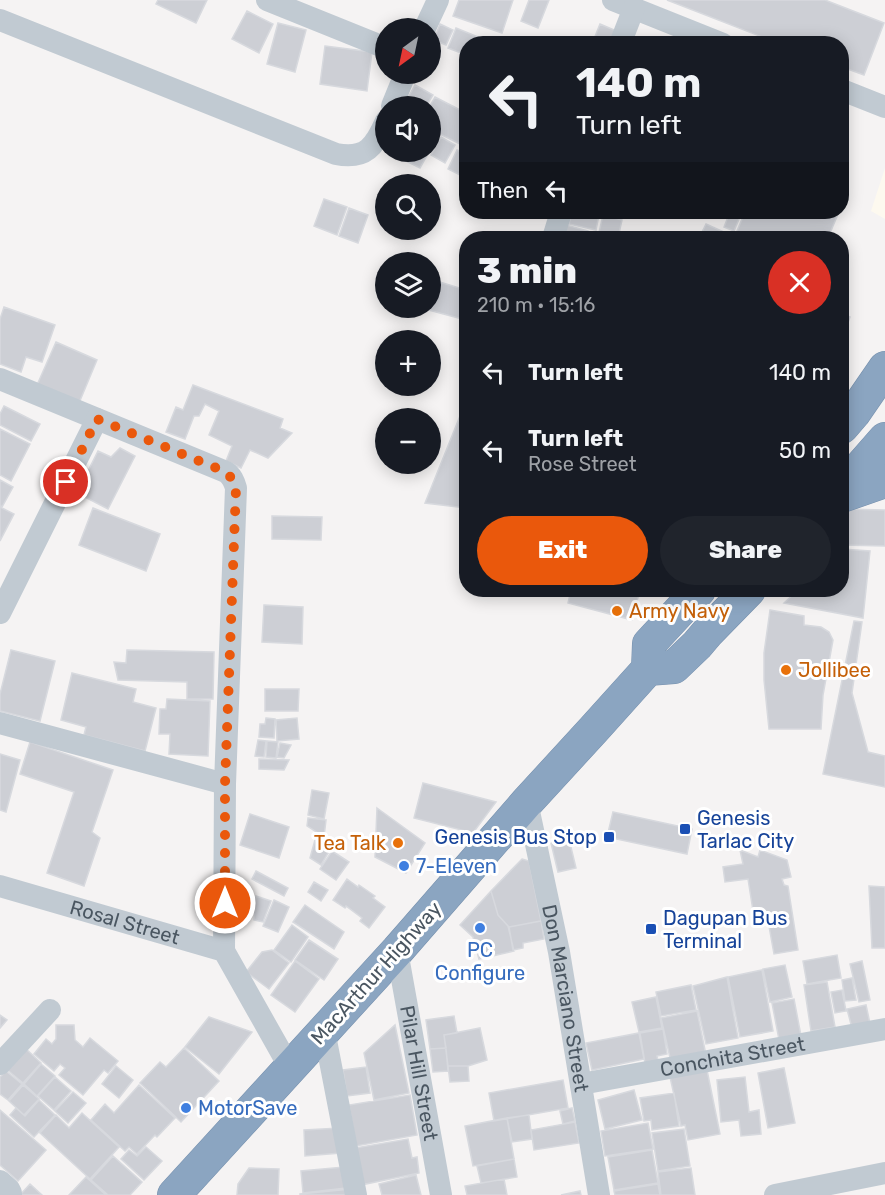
<!DOCTYPE html>
<meta charset="utf-8">
<style>
body{margin:0;font-family:Rubik,sans-serif;background:#20242c;color:#f1f3f6;height:100vh;display:flex;flex-direction:column;font-size:22px;white-space:nowrap}
*{box-sizing:border-box;margin:0}
p{font-size:20px;color:#9ea1a6}
.icon{flex:none;width:33px;height:33px;fill:none;stroke:currentColor;stroke-width:2;stroke-linecap:round;stroke-linejoin:round}
.map{position:relative;flex:1;overflow:hidden}
.details{position:absolute;left:459px;top:231px;width:390px;height:366px;display:flex;flex-direction:column;background:#171b24;border-radius:24px;box-shadow:0 3px 15px #0003}
.details>*{flex:none}
.banner{position:absolute;left:459px;top:36px;width:390px;height:183px;border-radius:24px;box-shadow:0 3px 15px #0003;background:#171b24;color:#f1f3f6;overflow:hidden}
.needle{width:39px;rotate:213deg}
.controls{position:absolute;left:375px;top:18px;display:grid;gap:12px}
.controls a{display:grid;place-items:center;width:66px;height:66px;border-radius:50%;background:#171b24;box-shadow:0 3px 15px #0003;font-size:30px}
.pin{position:absolute;display:grid;place-items:center;width:51px;height:51px;color:#fff;margin:-26px;border:3px solid #fff;border-radius:50%;box-shadow:0 2px 6px #0007}
.me{position:absolute;width:66px;margin:-33px;rotate:0deg;stroke-linejoin:round;filter:drop-shadow(0 0 4px #0008)}
.turn{display:flex;align-items:center;gap:21px;height:126px;padding:0 18px;font-size:27px}
.turn .icon{width:78px;height:78px;stroke-width:2.5}
.turn b{display:block;font-size:42px;line-height:51px}
.then{display:flex;align-items:center;height:57px;padding:0 18px;background:#0003;gap:12px;font-size:22px}
.round{display:grid;place-items:center;flex:none;width:63px;height:63px;border-radius:32px;background:#20242c}
.headline{display:flex;align-items:center;justify-content:space-between;height:102px;padding:0 18px}
h1{font-size:36px;font-weight:800;line-height:45px}
.primary-button{display:flex;gap:12px;margin-top:auto;padding:12px 18px}
.primary-button a{flex:1;height:69px;border-radius:36px;background:#ea580c;color:#fff;font-size:24px;font-weight:800;line-height:69px;text-align:center}
.primary-button a+a{background:#20242c;color:#f1f3f6}
ul{padding:0;list-style:none}
li{display:flex;align-items:center;gap:18px;height:78px;padding:0 18px}
li div{flex:1}
li b{display:block;font-size:22px}
li em{font-style:normal}
.map>svg:first-child{display:block}
.commercial{fill:#fdf9ef}
.building{fill:#cdcfd5;stroke:#d7d9de;stroke-width:1.5}
.lines{fill:none;stroke-linecap:round;stroke-linejoin:round}
.highway-casing{stroke:#7690ad;stroke-width:34}
.street{stroke:#c1cad2;stroke-width:22}
.highway{stroke:#8ba5c1;stroke-width:33}
.route{stroke:#ea580c;stroke-width:10;stroke-dasharray:0 18}
.food-dot{fill:#e8710a;stroke:#fff;stroke-width:2}
.transit-dot{fill:#1a4fb4;stroke:#fff;stroke-width:2}
.shop-dot{fill:#3f7fe0;stroke:#fff;stroke-width:2}
.labels{text-anchor:middle;dominant-baseline:central;stroke-width:6;stroke-linejoin:round;paint-order:stroke}
.food-label{font-size:20px;fill:#c56008;stroke:#fff;text-anchor:start}
.transit-label{font-size:20px;fill:#164399;stroke:#fff;text-anchor:start}
.shop-label{font-size:20px;fill:#366cbe;stroke:#fff;text-anchor:start}
.street-label{font-size:20px;fill:#4a5661;stroke:#fff}
</style>
<div class="map">
<svg width="885" height="1195" viewBox="0 0 885 1195">
<rect width="100%" height="100%" fill="#f5f3f3"/>
<!-- commercial -->
<path class="commercial" d="M885,168V219L871,211Z"/>
<!-- building -->
<path class="building" d="M158,0H207L196,23L156,4Z
M459,0H513L502,33L453,16Z
M529,0H549L538,28L521,21Z
M667,0H825L884,23L864,75L842,67V44H780Z
M247,11L273,24L259,53L232,39Z
M278,23L306,30L295,72L267,64Z
M440,24L453,30L446,45L434,40Z
M600,24L621,33L616,44H592Z
M456,28L478,37L476,44H466V55L448,48Z
M325,46L372,52L367,91L320,84Z
M415,85L433,95L426,106H407L404,105Z
M435,97L466,113V147L430,129V106Z
M441,137L455,145L445,163L431,155Z
M457,150L466,154V178L448,169Z
M388,152H429L420,168Z
M324,199L347,207L337,235L314,226Z
M349,208L368,215L358,243L339,236Z
M572,212H585L599,215L596,230L569,224Z
M599,212H621L620,216Z
M730,212H742L734,231L724,227Z
M745,212H831L838,214L828,238H734Z
M603,215L622,220L618,238H606L598,237Z
M706,224L733,236L732,238H705L700,236Z
M566,225L588,231L586,238H563Z
M430,279L466,290V320L421,308H430Z
M4,307L55,325L42,362L26,357L21,372L0,364V319Z
M842,314L850,317L842,339Z
M56,342L97,360L79,403L37,385Z
M193,385L283,419L280,428L292,433L268,458L250,450L241,468L226,461L232,446L209,435L219,411L205,404L199,416H194L185,439L166,432L176,407L183,410Z
M466,401V508L425,503Z
M4,406L40,424L31,441L0,425V414Z
M0,429L30,444L11,481L0,475Z
M120,448L135,456L108,509L77,493L98,451L111,457Z
M0,480L13,487L2,507L0,505Z
M0,507L14,514L0,541Z
M93,508L160,534L146,571L79,545Z
M844,509L885,510V546L842,545V528H845Z
M272,516L322,517L321,540L272,539Z
M842,549L870,551L863,618L784,603L798,590H842Z
M571,590H640L632,620L568,603Z
M264,605L303,607L302,644L262,642Z
M770,610L804,616V625L821,627L829,632L833,640L823,695L821,729H769L764,680V653Z
M854,621L862,622L852,693L868,752L885,756V787L823,774Z
M11,650L55,661L40,721L0,711V694Z
M127,650L214,652L213,699H187V682L118,680L114,662L126,663Z
M72,673L136,689L133,702L156,708L145,751L84,735L86,727L61,720Z
M265,689H299L298,711H265Z
M167,699L210,701L208,756L169,754L170,734H159L160,709H166Z
M266,718L275,719L274,738L259,737L260,724H265Z
M297,718L299,739L277,741L276,720Z
M258,740L266,741L264,757L255,756Z
M267,741L278,742L276,758L266,757Z
M30,742L113,770L92,832L100,838L84,886L47,873L74,792L20,774Z
M280,743L291,745L284,758L277,757Z
M0,754L20,760L6,812L0,810Z
M259,759L289,760L284,770L259,769Z
M423,783L496,802L473,833L414,818Z
M312,790L329,793L324,819L308,815Z
M377,808L425,843L406,873L375,857Z
M613,812L692,829L687,854L607,837Z
M250,814L289,827L279,858L240,845Z
M308,818L326,820L324,837L307,826Z
M569,839L576,868L558,872L551,843Z
M315,840L330,850L321,865L310,858Z
M740,850L758,857L760,850L787,860L791,877L782,879L784,885L788,886L798,950L774,954L767,915L754,917L748,879L725,882L723,867L743,864Z
M332,851L349,862L336,880L320,869Z
M522,859L529,861L541,921L509,927L498,915L491,891Z
M256,871L288,888L284,896L252,879Z
M347,879L358,887L359,885L375,896L373,898L385,907L369,928L360,921L362,918L346,906L345,908L333,900Z
M314,882L328,890L321,901L308,892Z
M869,886L885,887V948H872Z
M491,891L498,915L508,926L514,951L479,959L473,937L460,925Z
M256,896L271,901L263,922L254,920Z
M274,900L289,907L278,932L263,926Z
M305,905L344,932L334,949L293,922Z
M541,921L544,939L523,943V948L513,950L509,927Z
M292,925L308,937L291,962L274,950Z
M309,940L338,959L324,980L295,960Z
M272,950L289,963L269,989L246,972L262,952Z
M837,955L841,978L807,984L803,961Z
M295,961L319,979L295,1012L271,995Z
M862,961L870,1000L859,1002L850,964Z
M785,965L792,997L770,1002L763,969Z
M762,970L773,1031L740,1037L728,977Z
M727,977L738,1038L706,1044L693,986Z
M852,978L856,1000L845,1001L842,980Z
M827,982L835,1027L811,1031L804,985Z
M691,985L696,1010L661,1016L656,992Z
M842,990L846,1011L835,1013L831,992Z
M656,997L662,1028L639,1032L632,1002Z
M794,999L802,1041L780,1045L772,1003Z
M866,1005L871,1028L853,1032L847,1009Z
M697,1011L706,1055L671,1062L661,1018Z
M0,1015L7,1020L0,1028Z
M454,1016L457,1033L444,1035L446,1048L430,1049L426,1020Z
M209,1017L252,1032L219,1074L185,1047Z
M56,1025H74L75,1040L83,1047L90,1038L118,1061L108,1073L104,1070L83,1095L59,1075L65,1068L60,1064L54,1071L34,1054L46,1039L52,1044L56,1039Z
M395,1025L409,1093L374,1100L364,1053Z
M480,1028L487,1060L468,1066H448L444,1035Z
M663,1029L667,1054L657,1056L658,1061L645,1063L640,1033Z
M639,1033L644,1059L592,1070L586,1043Z
M24,1047L41,1063L23,1083L5,1068Z
M184,1048L219,1081L181,1122L140,1083L160,1062L166,1067Z
M446,1048L448,1071L433,1072L430,1049Z
M41,1064L55,1076L37,1096L24,1084Z
M116,1066L133,1080L119,1098L102,1084Z
M448,1066H468L469,1081L450,1082Z
M366,1067L370,1093L347,1096L343,1070Z
M784,1068L795,1123L768,1128L758,1073Z
M707,1070L720,1134L688,1140L685,1125L681,1126L670,1077Z
M6,1071L22,1084L8,1100L0,1094V1077Z
M55,1077L71,1091L54,1110L38,1096Z
M745,1077L749,1112L759,1110L761,1134L741,1136L739,1120L721,1122L717,1080Z
M563,1080L568,1108L494,1121L489,1093Z
M23,1085L39,1099L24,1115L9,1101Z
M139,1085L175,1118L157,1137L155,1135L137,1154L129,1147L125,1151L91,1120L105,1104L114,1113Z
M634,1090L642,1120L605,1129L598,1100Z
M73,1092L86,1103L68,1123L55,1111Z
M674,1093L679,1126L652,1130L651,1120L644,1121L640,1098Z
M410,1095L417,1135L356,1146L349,1105Z
M39,1100L55,1115L34,1137L10,1115L16,1108L25,1116Z
M572,1108L575,1121L563,1124L560,1111Z
M0,1110L46,1150L18,1181L0,1165Z
M82,1113L119,1147L90,1179L40,1133L56,1115L69,1128Z
M529,1115L532,1139L512,1142L507,1118Z
M507,1118L514,1159L473,1166L465,1126Z
M575,1122L579,1143L534,1150L531,1130Z
M648,1123L653,1149L605,1156L601,1131Z
M340,1128L341,1153L305,1156L304,1130Z
M684,1129L690,1166L658,1171L652,1133Z
M408,1139L412,1158L417,1157L419,1173L361,1185L355,1148Z
M146,1147L162,1161L144,1180L121,1159L129,1150L137,1156Z
M652,1150L658,1183L614,1190L608,1157Z
M113,1156L142,1182L130,1195H108L91,1180Z
M514,1159L517,1177L481,1183L477,1166Z
M344,1167L346,1188L303,1193L301,1171Z
M249,1168L279,1169L278,1195H237L238,1184Z
M691,1168L695,1195H661L658,1172Z
M416,1175L421,1195H382L379,1184Z
M86,1177L106,1195H69Z
M504,1179L507,1195H467L465,1186Z
M30,1184L42,1195H20Z
M658,1184L660,1195H615L614,1191Z
M351,1189L352,1195H300V1194Z
M580,1191L581,1195H561Z"/>
<g class="lines">
<!-- highway casing -->
<g class="highway-casing">
<path id="highway" d="M842,427L854,413L885,368
M842,488L885,439
M842,496L885,481
M648,669L674,667L697,645L708,632L749,590
M174,1195L397,951L527,802L594,729L648,669L649,644L699,590"/>
</g>
<!-- street -->
<g class="street">
<path d="M267,0L386,48"/>
<path d="M613,0L723,44"/>
<path d="M0,20L336,154C366,160 375,146 386,121"/>
<path d="M425,28L438,0"/>
<path d="M620,44L634,8"/>
<path d="M842,90L885,107"/>
<path d="M392,106L405,74"/>
<path d="M553,238L561,212"/>
<path d="M0,379L226,472C232,476 234,481 236,488L225,784L224,951"/>
<path d="M0,613L97,419"/>
<path d="M0,723L225,784"/>
<path id="s1" d="M527,802L559,952L599,1195"/>
<path id="s2" d="M0,886L224,951L290,1068"/>
<path id="s3" d="M397,951L441,1195"/>
<path d="M324,1030L356,1195"/>
<path d="M0,1064L50,1010"/>
<path id="s4" d="M581,1084L885,1029"/>
<path d="M0,1181L9,1189L11,1193V1195"/>
<path d="M775,1195L885,1173"/>
</g>
<!-- highway -->
<use href="#highway" class="highway"/>
</g>
<g class="lines">
<!-- route -->
<path class="route" d="M66,482L97,419L226,472L233,480L236,488L225,784V903"/>
</g>
<!-- markers -->
<g class="food-dot">
<circle cx="617" cy="611" r="6"/>
<circle cx="786" cy="670" r="6"/>
<circle cx="398" cy="843" r="6"/>
</g>
<g class="transit-dot">
<rect x="679" y="823" width="12" height="12" rx="3"/>
<rect x="603" y="831" width="12" height="12" rx="3"/>
<rect x="645" y="923" width="12" height="12" rx="3"/>
</g>
<g class="shop-dot">
<circle cx="404" cy="866" r="6"/>
<circle cx="480" cy="928" r="6"/>
<circle cx="186" cy="1108" r="6"/>
</g>
<g class="labels">
<!-- food labels -->
<g class="food-label">
<text x="629" y="611">Army Navy</text>
<text x="798" y="670">Jollibee</text>
<text x="386" y="843" text-anchor="end">Tea Talk</text>
</g>
<!-- transit labels -->
<g class="transit-label">
<text x="697" y="818">Genesis<tspan x="697" dy="23">Tarlac City</tspan></text>
<text x="597" y="837" text-anchor="end">Genesis Bus Stop</text>
<text x="663" y="918">Dagupan Bus<tspan x="663" dy="23">Terminal</tspan></text>
</g>
<!-- shop labels -->
<g class="shop-label">
<text x="416" y="866">7-Eleven</text>
<text x="480" y="950" text-anchor="middle">PC<tspan x="480" dy="23">Configure</tspan></text>
<text x="198" y="1108">MotorSave</text>
</g>
<!-- street labels -->
<g class="street-label">
<text stroke="none"><textPath href="#s2" startOffset="130">Rosal Street</textPath></text>
<text transform="translate(376 973) rotate(-48)">MacArthur Highway</text>
<text stroke="none"><textPath href="#s1" startOffset="200">Don Marciano Street</textPath></text>
<text stroke="none"><textPath href="#s4" startOffset="154">Conchita Street</textPath></text>
<text stroke="none"><textPath href="#s3" startOffset="124">Pilar Hill Street</textPath></text>
</g>
</g>
</svg>
<div class="controls">
<a><svg class="needle" viewBox="-14 -14 28 28"><path d="M0-13l5 13h-10z" fill="#e53935"/><path d="M0 13l5-13h-10z" fill="#9ea1a6"/></svg></a>
<a><svg class="icon" aria-label="sound" viewBox="0 0 24 24"><path d="M4 9h4l5-4v14l-5-4H4zM17 9q2 3 0 6"/></svg></a>
<a><svg class="icon" aria-label="search" viewBox="0 0 24 24"><circle cx="10" cy="10" r="6"/><path d="M15 15l6 6"/></svg></a>
<a><svg class="icon" aria-label="layers" viewBox="0 0 24 24"><path d="M12 4l9 5-9 5-9-5zM3 14l9 5 9-5"/></svg></a>
<a>+</a>
<a>−</a>
</div>
<div class="pin" style="left:66px;top:482px;background:#d93025"><svg class="icon" aria-label="arrive" viewBox="0 0 24 24"><path d="M6 21V4h12l-3 4 3 4H6"/></svg></div>
<svg class="me" style="left:225px;top:903px" viewBox="-20 -20 40 40"><circle r="17" fill="#ea580c" stroke="#fff" stroke-width="3"/><path d="M0-11L8 9 0 5-8 9z" fill="#fff"/></svg>
<div class="banner">
<div class="turn"><svg class="icon" aria-label="left" viewBox="0 0 24 24"><path d="M17 20v-9H6M10 6l-5 5 5 5"/></svg><div><b>140 m</b>Turn left</div></div>
<div class="then">Then<svg class="icon" aria-label="left" viewBox="0 0 24 24"><path d="M17 20v-9H6M10 6l-5 5 5 5"/></svg></div>
</div>
<section class="details">
<div class="headline"><div><h1>3 min</h1><p>210 m · 15:16</p></div><a class="round" style="background:#d93025;color:#fff"><svg class="icon" aria-label="close" viewBox="0 0 24 24"><path d="M6 6l12 12M18 6L6 18"/></svg></a></div>
<ul>
<li><svg class="icon" aria-label="left" viewBox="0 0 24 24"><path d="M17 20v-9H6M10 6l-5 5 5 5"/></svg><div><b>Turn left</b></div><em>140 m</em></li>
<li><svg class="icon" aria-label="left" viewBox="0 0 24 24"><path d="M17 20v-9H6M10 6l-5 5 5 5"/></svg><div><b>Turn left</b><p>Rose Street</p></div><em>50 m</em></li>
</ul>
<div class="primary-button"><a>Exit</a><a>Share</a></div>
</section>
</div>
